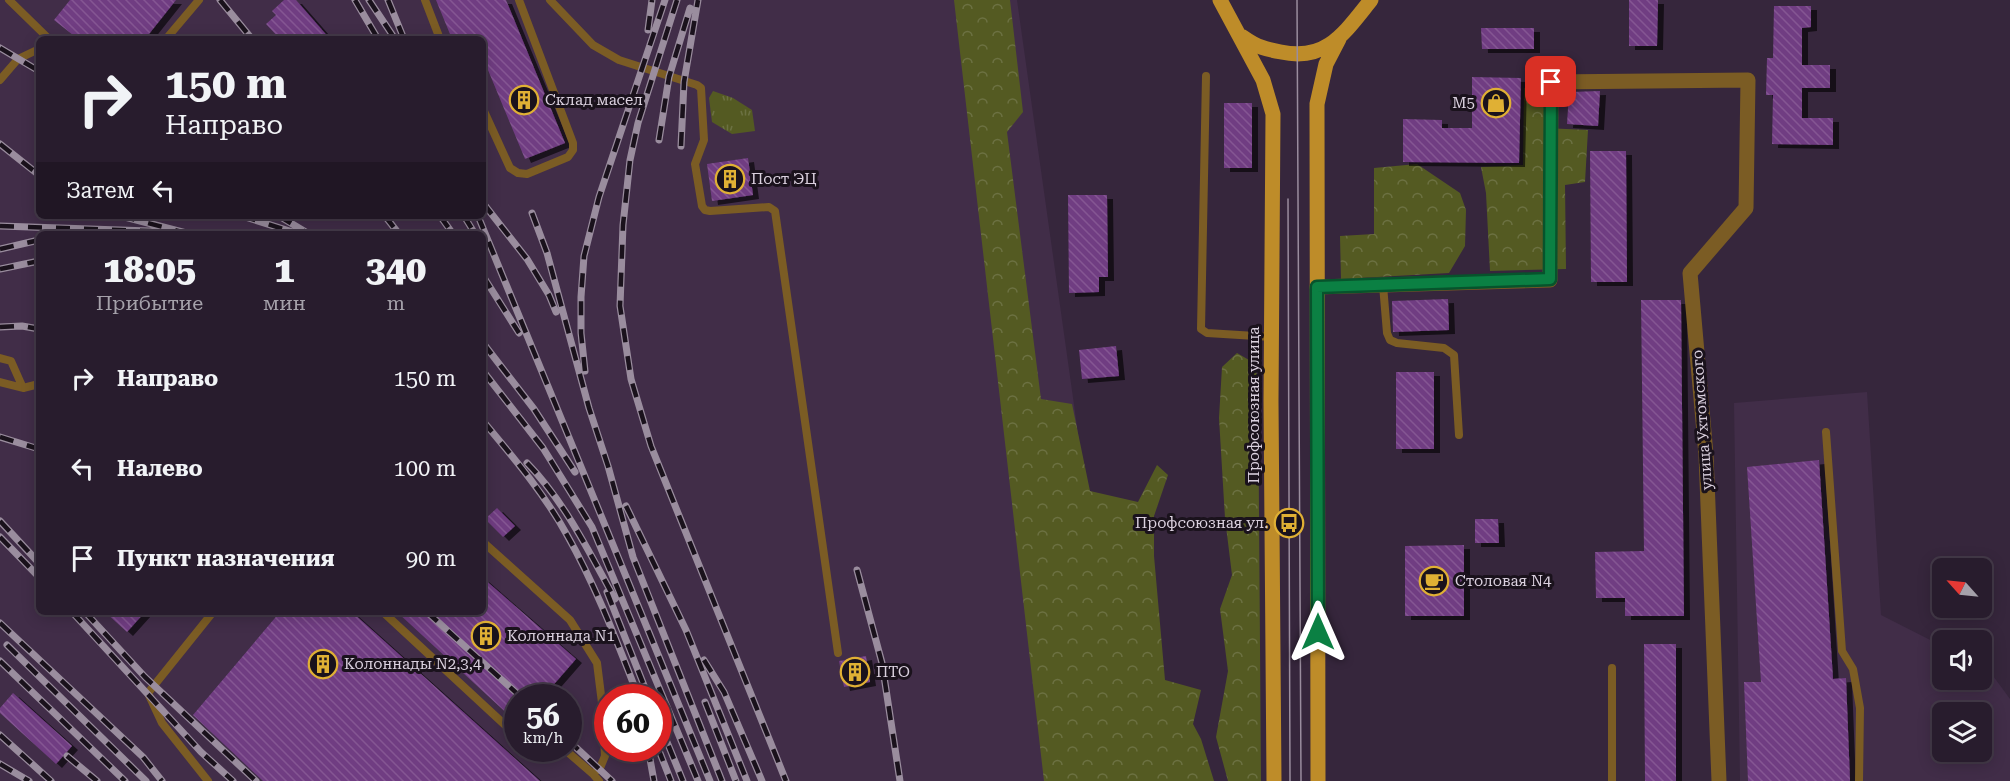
<!DOCTYPE html>
<html lang="ru">
<meta charset="utf-8">
<style>
body{margin:0;font-family:"Roboto Serif",serif;background:#342939;color:#f1f3f6;height:100vh;display:flex;flex-direction:column;font-size:22px;white-space:nowrap}
*{box-sizing:border-box;margin:0}
p{font-size:20px;color:#a5a1aa}
.icon{flex:none;width:33px;height:33px;fill:none;stroke:currentColor;stroke-width:2;stroke-linecap:round;stroke-linejoin:round}
.map{position:relative;flex:1;overflow:hidden}
.side{position:absolute;left:36px;top:231px;width:450px;height:384px;display:flex;flex-direction:column;background:#281c2d;border-radius:9px;box-shadow:0 3px 15px #0003,0 0 0 2px #443a49}
.side>*{flex:none}
.top-card{position:absolute;left:36px;top:36px;width:450px;height:183px;border-radius:9px;box-shadow:0 3px 15px #0003,0 0 0 2px #443a49;background:#281c2d;color:#f1f3f6;overflow:hidden}
.needle{width:39px;rotate:297deg}
.buttons{position:absolute;left:1932px;top:558px;display:grid;gap:12px}
.buttons a{display:grid;place-items:center;width:60px;height:60px;border-radius:9px;background:#281c2d;box-shadow:0 3px 15px #0003,0 0 0 2px #443a49;font-size:30px}
.speed{position:absolute;left:504px;top:684px;display:flex;gap:12px;font-size:30px;font-weight:700;text-align:center}
.speed>*{display:grid;place-content:center;width:78px;height:78px;border-radius:50%;background:#281c2d;box-shadow:0 3px 15px #0003,0 0 0 2px #443a49;line-height:1}
.speed small{font-size:15px;font-weight:400}
.speed .limit{border:9px solid #d22;background:#fff;color:#111}
.pin{position:absolute;display:grid;place-items:center;width:51px;height:51px;color:#fff;margin:-26px;border-radius:12px;box-shadow:0 3px 9px #0006}
.me{position:absolute;width:66px;margin:-33px;rotate:0deg;stroke-linejoin:round;filter:drop-shadow(0 0 4px #0008)}
.turn{display:flex;align-items:center;gap:21px;height:126px;padding:0 30px;font-size:27px}
.turn .icon{width:78px;height:78px;stroke-width:2.5}
.turn b{display:block;font-size:42px;line-height:51px}
.then{display:flex;align-items:center;height:57px;padding:0 30px;background:#0003;gap:12px;font-size:22px}
.eta{display:flex;justify-content:space-evenly;align-items:center;height:102px;text-align:center}
.eta b{font-size:36px;font-weight:800;line-height:42px}
ul{padding:0;list-style:none}
li{display:flex;align-items:center;gap:18px;height:90px;padding:0 30px}
li div{flex:1}
li b{display:block;font-size:22px}
li em{font-style:normal}
.map>svg:first-child{display:block}
.built{fill:#412d48;fill-rule:evenodd}
.grass{fill:url(#grass-tufts)}
.forest{fill:url(#forest-crowns)}
.building{fill:url(#building-back-hatch);filter:url(#shadow)}
.lines{fill:none;stroke-linecap:round;stroke-linejoin:round}
.service{stroke:#7b5c24;stroke-width:8}
.minor{stroke:#7b5c24;stroke-width:15}
.primary{stroke:#be8c29;stroke-width:15}
.tram{stroke:#9a8d9e;stroke-width:1.5}
.rail-casing{stroke:#9a8d9e;stroke-width:7}
.rail{stroke:#1a121c;stroke-width:4.5;stroke-dasharray:14;stroke-linecap:butt}
.route-casing{stroke:#07532c;stroke-width:15}
.route{stroke:#0b8043;stroke-width:10}
.labels{text-anchor:middle;dominant-baseline:central;stroke-width:6;stroke-linejoin:round;paint-order:stroke}
.poi-label{font-size:15px;fill:#dbd1df;stroke:#1a121c;text-anchor:start}
.street-label{font-size:15px;fill:#dbd1df;stroke:#1a121c}
</style>
<div class="map">
<svg width="2010" height="781" viewBox="0 0 2010 781">
<defs>
<pattern id="grass-tufts" width="24" height="20" patternUnits="userSpaceOnUse" patternTransform="scale(1.5)"><rect width="24" height="20" fill="#545a22"/><path d="M3 7l-1-3M5 7V3M7 7l1-3M15 17l-1-3M17 17v-4M19 17l1-3" fill="none" stroke="#6c7142"/></pattern>
<pattern id="forest-crowns" width="20" height="18" patternUnits="userSpaceOnUse" patternTransform="scale(1.5)"><rect width="20" height="18" fill="#545a22"/><path d="M2 6a3 3 0 1 1 6 0M12 15a3 3 0 1 1 6 0" fill="none" stroke="#6c7142"/></pattern>
<pattern id="building-back-hatch" width="6" height="6" patternUnits="userSpaceOnUse" patternTransform="scale(1.5)"><rect width="6" height="6" fill="#703c82"/><path d="M-1 5l2 2M0 0l6 6M5-1l2 2" fill="none" stroke="#845793"/></pattern>
<filter id="shadow"><feDropShadow dx="6" dy="4" stdDeviation="0" flood-color="#0009"/></filter>
</defs>
<rect width="100%" height="100%" fill="#36263c"/>
<!-- built -->
<path class="built" d="M0,0H1017L1087,497L1163,781H0ZM39,39H483V216H39ZM39,234H483V612H39ZM518,698H568V748H518ZM608,698H658V748H608Z
M1867,392L1881,615L1942,646V680H1982V666L1988,669L2010,699V781H1740L1734,403ZM1942,712H1982V752H1942Z"/>
<!-- grass -->
<path class="grass" d="M713,91L733,98L752,110L755,131L732,134L712,122L709,98Z"/>
<!-- forest -->
<path class="forest" d="M954,0H1010L1023,112L1007,132L1041,399L1072,404L1090,491L1138,502L1157,465L1168,475L1154,516V556L1165,680L1201,690L1193,724L1201,739L1214,781H1044Z
M1524,88H1546L1544,128L1588,130L1585,182L1565,185L1566,269L1490,271L1486,193L1481,167L1523,165Z
M1417,164L1460,193L1466,210L1465,246L1449,273L1341,279L1340,236L1374,234V168Z
M1237,353L1249,360L1258,376L1261,781H1228L1216,737L1228,671L1220,609L1232,575L1225,518L1219,418L1222,367Z"/>
<!-- building -->
<path class="building" d="M70,0H176L145,39H78L54,20Z
M284,0H296L330,39H280L266,24L276,15L272,11Z
M436,0H506L565,143L525,159L483,58V39H452Z
M1629,0H1658L1657,46H1629Z
M1774,6H1811V27L1802,28V65H1830V88H1802V118H1833V145L1772,144L1773,95H1766L1767,58H1773Z
M1481,28H1534V49H1482Z
M1472,77L1521,78L1519,163L1403,162V119L1442,120V128H1472Z
M1600,91L1598,126L1567,124L1569,92Z
M1224,103H1252V168H1224Z
M1590,151H1626L1627,282H1591Z
M748,158L753,195L712,201L707,164Z
M1068,195H1107L1108,277H1099V292L1069,293Z
M1448,299L1449,330L1393,332L1392,301Z
M1641,300H1681L1684,616H1625V598H1596L1595,552L1644,551Z
M1116,346L1119,376L1082,379L1079,350Z
M1396,372H1434V449H1396Z
M1819,460L1833,679L1846,678L1850,781H1748L1744,682H1761L1747,467Z
M497,508L515,526L503,537L485,519Z
M1475,519H1498L1499,543H1475Z
M1464,545V616H1405V546Z
M483,578L576,659L542,698H518V720H514L397,612H483Z
M105,612H145L127,632Z
M280,612H352L540,781H263L193,715Z
M1644,644H1676V781H1645Z
M866,656L870,682L844,687L839,661Z
M13,693L72,746L56,764L0,713V708Z"/>
<g class="lines">
<!-- service -->
<path class="service" d="M9,0L49,39
M425,0L440,39
M550,0L593,45L619,60L697,85L701,88L704,140L695,164L702,206L705,210L710,211L769,207L775,211L838,653
M166,39L199,0
M1206,76L1201,329L1207,333L1272,337
M0,80L18,59L39,49
M483,109L510,168L518,173L527,174L568,157L573,150V143L519,0
M1383,285L1387,333L1390,340L1397,343L1444,348L1454,355L1459,435
M0,358L11,361L23,388L39,384
M0,382L23,388
M1826,432L1842,651L1853,669L1860,708L1859,781
M483,542L570,620L597,663L603,711L605,756L600,768L593,774
M383,612L505,725L518,726
M1612,668V781
M563,748L593,774L599,781
M208,781L162,723L148,693L213,612"/>
<!-- minor -->
<path class="minor" d="M1317,287L1550,280L1551,82L1748,80L1746,208L1690,273L1706,455L1719,781"/>
<!-- primary -->
<path class="primary" d="M1220,0L1263,80L1273,114L1271,401L1274,781
M1243,37C1257,47 1265,49 1281,52C1327,62 1345,32 1371,0
M1318,781L1317,104L1326,64L1339,39"/>
<!-- tram -->
<path class="tram" d="M1297,0L1301,781
M1288,199L1290,781"/>
<!-- rail casing -->
<g class="rail-casing">
<path id="rail" d="M220,0L252,39
M355,0L378,39
M369,0L395,39
M388,0L404,39
M677,0L638,123L630,160L623,225L620,306L631,379L651,446L786,781
M648,30L652,0
M0,48L39,71
M659,140L669,77L690,8
M0,144L39,175
M681,146L684,82L698,0
M483,203L527,259L549,295L556,312
M532,213L547,253L589,408L608,466L633,557L722,781
M121,216L190,234
M242,216L299,234
M279,216L309,234
M385,216L399,234
M440,216L453,234
M464,216L475,234
M478,216L710,781
M0,226L150,231L180,234
M0,249L39,240
M0,269L39,261
M483,276L519,333
M0,327L22,326L39,329
M483,343L534,409L575,472
M483,371L543,448L592,527L698,781
M585,371L581,333V297L584,256L599,197L665,0
M483,421C513,457 544,493 567,535C596,586 617,642 639,698
M0,437L39,449
M527,463C565,502 589,552 615,599
M626,506L686,630L747,781
M0,521L39,563
M0,537L39,577
M857,570L882,663L900,781
M607,592L649,698
M72,612L201,752L233,781
M85,612L145,677L256,781
M427,612L522,698
M0,623L143,757L162,781
M7,645L146,781
M704,660L724,692L762,781
M0,661L125,781
M705,702L736,781
M658,720L683,781
M0,735L51,781
M568,740L612,781
M648,748L654,781
M658,748L671,781
M67,756L97,781
M0,764L29,781"/>
</g>
<!-- rail -->
<use href="#rail" class="rail"/>
</g>
<g class="lines">
<!-- route casing -->
<g class="route-casing">
<path id="route" d="M1318,632L1317,287L1550,279L1551,82"/>
</g>
<!-- route -->
<use href="#route" class="route"/>
</g>
<!-- icons -->
<defs>
<g id="building-ring" transform="scale(1.5)"><circle r="9.5" fill="#1a121c" stroke="#e0b034" stroke-width="1.5"/><path d="M-4-6H4V6H1V3H-1V6H-4ZM-2.5-4.3h1.7v1.8h-1.7ZM.8-4.3h1.7v1.8H.8ZM-2.5-1h1.7V.8h-1.7ZM.8-1h1.7V.8H.8Z" fill="#e0b034"/></g>
<g id="shop-ring" transform="scale(1.5)"><circle r="9.5" fill="#1a121c" stroke="#e0b034" stroke-width="1.5"/><path d="M-5-2.5h2.3a2.7 3.5 0 0 1 5.4 0H5L5.5 6h-11ZM-1.5-2.5h3a1.5 2.3 0 0 0-3 0Z" fill="#e0b034"/></g>
<g id="bus-ring" transform="scale(1.5)"><circle r="9.5" fill="#1a121c" stroke="#e0b034" stroke-width="1.5"/><path d="M-5-6H5V4H4V6H2V4H-2V6H-4V4H-5ZM-3.5-4V0h7V-4ZM-3.5 1.2v1.5H-2V1.2ZM2 1.2v1.5H3.5V1.2Z" fill="#e0b034"/></g>
<g id="cafe-ring" transform="scale(1.5)"><circle r="9.5" fill="#1a121c" stroke="#e0b034" stroke-width="1.5"/><path d="M-5.5-4.5H6V0H3Q3 3.5 0 3.5H-2.5Q-5.5 3.5-5.5 0ZM3-3.2v2h1.7v-2ZM-6 4.5H4V6H-6Z" fill="#e0b034"/></g>
</defs>
<g fill-rule="evenodd">
<use href="#building-ring" x="524" y="100"/>
<use href="#shop-ring" x="1496" y="103"/>
<use href="#building-ring" x="730" y="179"/>
<use href="#bus-ring" x="1289" y="523"/>
<use href="#cafe-ring" x="1434" y="581"/>
<use href="#building-ring" x="486" y="636"/>
<use href="#building-ring" x="323" y="664"/>
<use href="#building-ring" x="855" y="672"/>
</g>
<g class="labels">
<!-- poi labels -->
<g class="poi-label">
<text x="545" y="100">Склад масел</text>
<text x="1475" y="103" text-anchor="end">М5</text>
<text x="751" y="179">Пост ЭЦ</text>
<text x="1268" y="523" text-anchor="end">Профсоюзная ул.</text>
<text x="1455" y="581">Столовая N4</text>
<text x="507" y="636">Колоннада N1</text>
<text x="344" y="664">Колоннады N2,3,4</text>
<text x="876" y="672">ПТО</text>
</g>
<!-- street labels -->
<g class="street-label">
<text transform="translate(1254 405) rotate(-90)">Профсоюзная улица</text>
<text transform="translate(1702 420) rotate(-94)">улица Ухтомского</text>
</g>
</g>
</svg>
<div class="buttons">
<a><svg class="needle" viewBox="-14 -14 28 28"><path d="M0-13l5 13h-10z" fill="#e53935"/><path d="M0 13l5-13h-10z" fill="#a5a1aa"/></svg></a>
<a><svg class="icon" aria-label="sound" viewBox="0 0 24 24"><path d="M4 9h4l5-4v14l-5-4H4zM17 9q2 3 0 6"/></svg></a>
<a><svg class="icon" aria-label="layers" viewBox="0 0 24 24"><path d="M12 4l9 5-9 5-9-5zM3 14l9 5 9-5"/></svg></a>
</div>
<div class="speed"><div>56<small>km/h</small></div><div class="limit">60</div></div>
<div class="pin" style="left:1551px;top:82px;background:#d93025"><svg class="icon" aria-label="arrive" viewBox="0 0 24 24"><path d="M6 21V4h12l-3 4 3 4H6"/></svg></div>
<svg class="me" style="left:1318px;top:632px" viewBox="-20 -20 40 40"><path d="M0-17L14 15 0 8-14 15z" fill="#0b8043" stroke="#fff" stroke-width="4"/></svg>
<div class="top-card">
<div class="turn"><svg class="icon" aria-label="right" viewBox="0 0 24 24"><path d="M7 20v-9h11M14 6l5 5-5 5"/></svg><div><b>150 m</b>Направо</div></div>
<div class="then">Затем<svg class="icon" aria-label="left" viewBox="0 0 24 24"><path d="M17 20v-9H6M10 6l-5 5 5 5"/></svg></div>
</div>
<section class="side">
<div class="eta">
<div><b>18:05</b><p>Прибытие</p></div>
<div><b>1</b><p>мин</p></div>
<div><b>340</b><p>m</p></div>
</div>
<ul>
<li><svg class="icon" aria-label="right" viewBox="0 0 24 24"><path d="M7 20v-9h11M14 6l5 5-5 5"/></svg><div><b>Направо</b></div><em>150 m</em></li>
<li><svg class="icon" aria-label="left" viewBox="0 0 24 24"><path d="M17 20v-9H6M10 6l-5 5 5 5"/></svg><div><b>Налево</b></div><em>100 m</em></li>
<li><svg class="icon" aria-label="arrive" viewBox="0 0 24 24"><path d="M6 21V4h12l-3 4 3 4H6"/></svg><div><b>Пункт назначения</b></div><em>90 m</em></li>
</ul>
</section>
</div>
